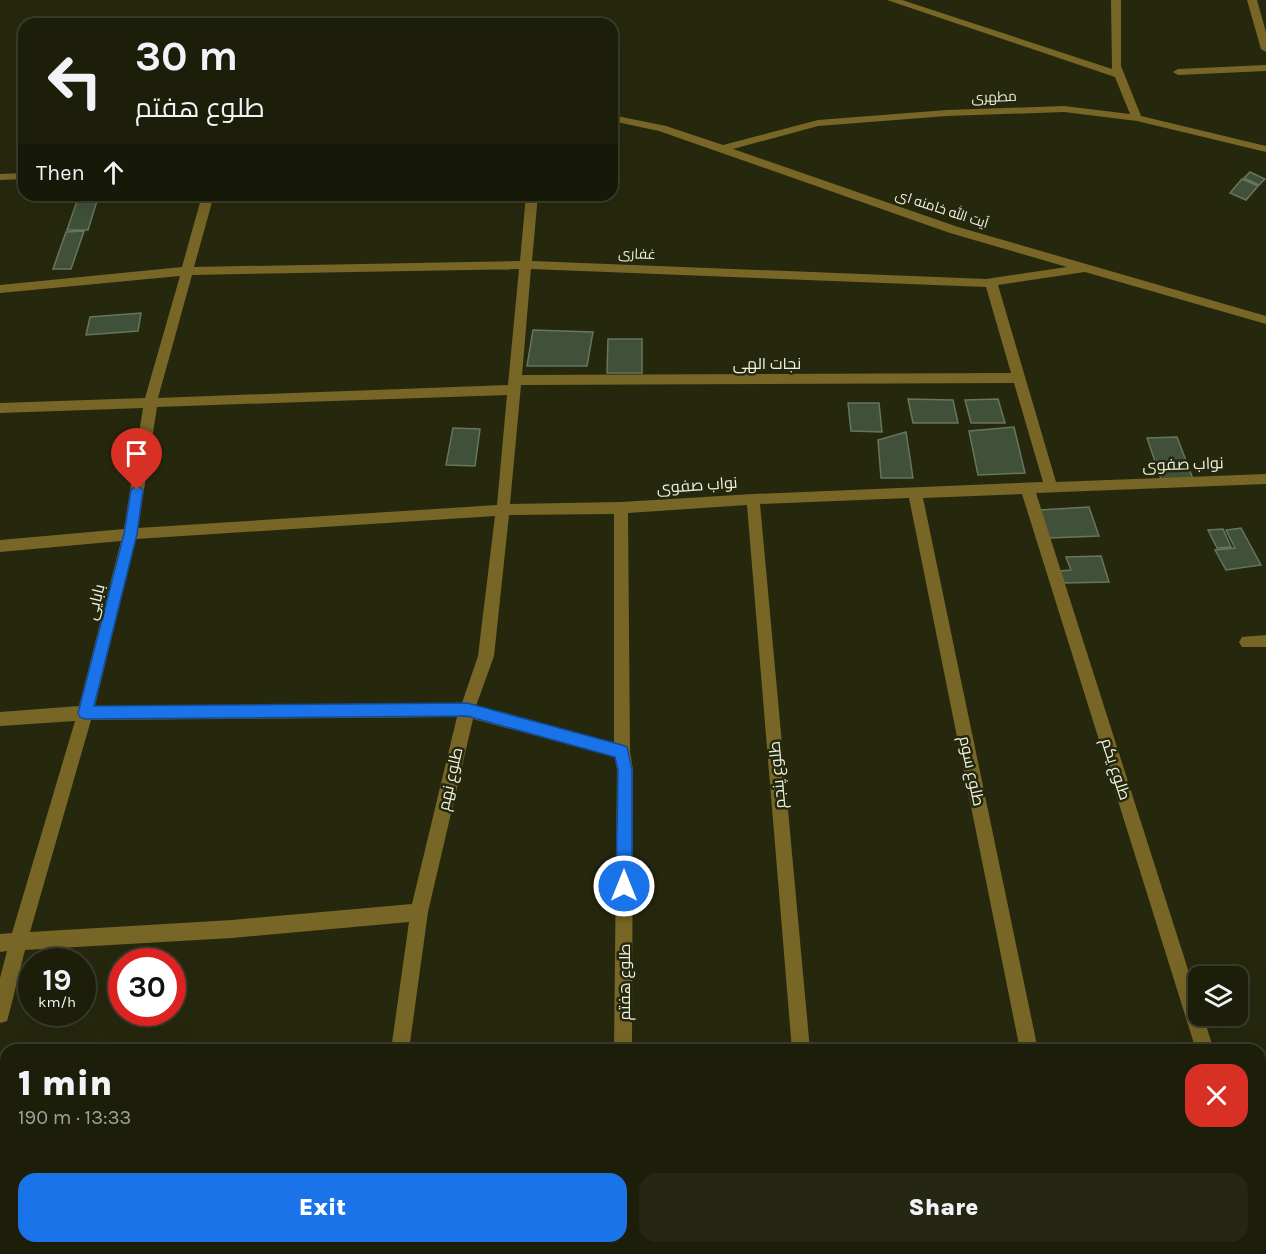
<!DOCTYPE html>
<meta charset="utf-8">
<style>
body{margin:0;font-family:Karla,Cairo,sans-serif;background:#252713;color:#f1f3f6;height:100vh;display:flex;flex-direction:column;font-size:22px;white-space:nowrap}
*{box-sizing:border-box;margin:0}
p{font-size:20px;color:#a0a29c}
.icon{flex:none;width:33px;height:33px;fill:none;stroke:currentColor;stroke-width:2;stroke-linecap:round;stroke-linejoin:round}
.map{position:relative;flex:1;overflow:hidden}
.details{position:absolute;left:0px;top:1044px;width:1266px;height:210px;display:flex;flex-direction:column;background:#1c1e0a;border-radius:18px 18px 0 0;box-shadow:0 6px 24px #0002,0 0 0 2px #3a3c2b}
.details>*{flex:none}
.hud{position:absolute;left:18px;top:18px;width:600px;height:183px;border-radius:18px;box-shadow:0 6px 24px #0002,0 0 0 2px #3a3c2b;background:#1c1e0a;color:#f1f3f6;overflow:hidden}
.fabs{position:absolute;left:1188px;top:966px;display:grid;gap:12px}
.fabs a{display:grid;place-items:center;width:60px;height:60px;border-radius:12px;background:#1c1e0a;box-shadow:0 6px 24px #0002,0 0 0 2px #3a3c2b;font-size:30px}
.speed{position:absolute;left:18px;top:948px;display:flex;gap:12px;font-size:30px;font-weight:700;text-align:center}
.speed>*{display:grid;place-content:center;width:78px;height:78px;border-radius:50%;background:#1c1e0a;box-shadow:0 6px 24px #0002,0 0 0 2px #3a3c2b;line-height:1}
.speed small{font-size:15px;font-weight:400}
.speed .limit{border:9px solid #d22;background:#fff;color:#111}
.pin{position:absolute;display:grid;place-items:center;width:51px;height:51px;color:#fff;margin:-62px -26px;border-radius:50% 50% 50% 0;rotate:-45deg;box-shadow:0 0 6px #0007}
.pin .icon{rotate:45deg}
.me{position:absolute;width:66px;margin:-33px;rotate:0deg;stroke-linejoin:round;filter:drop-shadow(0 0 4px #0008)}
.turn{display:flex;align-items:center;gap:21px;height:126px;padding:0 18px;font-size:27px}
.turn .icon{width:78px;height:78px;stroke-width:2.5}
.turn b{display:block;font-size:42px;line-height:51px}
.then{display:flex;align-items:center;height:57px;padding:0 18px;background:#0003;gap:12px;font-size:22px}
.round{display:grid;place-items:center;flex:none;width:63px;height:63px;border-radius:18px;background:#252713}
.overview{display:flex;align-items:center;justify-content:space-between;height:102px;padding:0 18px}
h1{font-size:36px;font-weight:800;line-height:45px}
.primary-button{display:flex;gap:12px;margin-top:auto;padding:12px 18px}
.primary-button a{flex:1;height:69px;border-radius:18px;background:#1a73e8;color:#fff;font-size:24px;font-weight:800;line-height:69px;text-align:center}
.primary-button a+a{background:#252713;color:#f1f3f6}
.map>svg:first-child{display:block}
.building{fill:#415139;stroke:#66765d;stroke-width:1.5}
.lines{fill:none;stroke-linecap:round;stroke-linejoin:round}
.street{fill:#786627;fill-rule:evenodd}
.route{fill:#1a73e8;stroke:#114b97;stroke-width:1.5}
.labels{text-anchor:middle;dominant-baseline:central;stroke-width:5;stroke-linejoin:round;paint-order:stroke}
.far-street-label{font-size:14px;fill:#eef1e1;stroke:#26280e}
.street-label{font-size:16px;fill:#eef1e1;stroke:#26280e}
</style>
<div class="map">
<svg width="1266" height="1254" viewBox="0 0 1266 1254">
<rect width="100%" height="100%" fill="#26280e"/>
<!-- building -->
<path class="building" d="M1250,172L1265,179L1259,185L1244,178Z
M1242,179L1258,186L1246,200L1230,193Z
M77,201H97L88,230H67Z
M84,231L71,269H53L66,232Z
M141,313L138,331L86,335L90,317Z
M533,330L593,332L587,366H527Z
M608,339H642V373H607Z
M908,399L953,400L958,423H913Z
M998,399L1005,423H971L965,400Z
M848,403H879L882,432L851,431Z
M1014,427L1025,473L978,475L969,431Z
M453,428L480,429L475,466L446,465Z
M906,432L913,478H881L878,440Z
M1177,437L1193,479H1161L1147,438Z
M1089,507L1099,536L1049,538L1040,510Z
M1241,528L1261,565L1226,570L1215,550L1235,548L1226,530Z
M1223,529L1231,547L1217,548L1208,530Z
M1101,556L1109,582L1064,583L1060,571L1071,570L1066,557Z"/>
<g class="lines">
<!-- street -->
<path class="street" d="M887,0H902L1112,69L1111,0H1121V66L1141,116L1266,146V152L1137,121L1064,112L947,116L818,126L733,149L958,227L1266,316V324L1085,272L998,285L1056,482L1266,474V484L1036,493L1198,1001V1016H1203L1214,1050H1196L1022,494L923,498L1038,1050H1020L909,498L760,504L810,1050H792L747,505L628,513L630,752L633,770L632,1050H614L617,770L615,757L473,719L428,912L409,1050H391L409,922L232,938L25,950L9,1014L7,1021L0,1023V978L7,951L0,952V934L12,933L75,721L0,726V712L79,706L121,541L0,552V540L124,529L143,408L0,413V403L145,398L180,276L0,293V285L182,267L202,195H214L194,267L520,261L526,195H538L532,261L986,279L1067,267L950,233L659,131L612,121V115L666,126L723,145L818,120L947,110L1064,106L1130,114L1115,77ZM519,269L508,385L158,398L192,275ZM531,269L986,287L1011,373L522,375ZM1014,383L1043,482L753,494L621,502L510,504L521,385ZM507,395L497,505L138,528L157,407ZM614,514V743L476,706L494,656L509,515ZM495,516L478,656L462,703L95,706L136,539ZM457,717L412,904L232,920L30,932L91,720Z
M1247,0H1257L1266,32V52L1261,49Z
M1266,65V71L1178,75L1173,72L1178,69Z
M24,173V179L0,180V174Z
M1266,635V647H1242L1239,642L1242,637Z
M1260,1214L1266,1216V1253L1259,1250L1258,1254H1236L1238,1248H1260Z
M0,1217H6V1237H0Z
M362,1248H382L381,1254H361Z
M612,1248H632V1254H612Z
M814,1248H834L835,1254H815Z
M1059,1248H1079L1080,1254H1060Z"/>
</g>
<!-- route -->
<path class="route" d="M137,485L143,490L137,534L94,706L467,703L622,745L627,747L632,770V886L630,892L624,894L619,892L616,886L618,770L615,757L467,716L85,719L80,717L78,713L124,534L131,490Z"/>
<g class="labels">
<!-- far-street labels -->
<g class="far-street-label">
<text transform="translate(994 97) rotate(-2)">مطهری</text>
<text transform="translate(942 209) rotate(18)">آیت الله خامنه ای</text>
<text transform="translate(637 254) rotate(2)">غفاری</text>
</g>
<!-- street labels -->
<g class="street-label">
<text x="767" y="363">نجات الهی</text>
<text transform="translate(1183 464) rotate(-2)">نواب صفوی</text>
<text transform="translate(697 485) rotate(-4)">نواب صفوی</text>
<text transform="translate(95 602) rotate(-76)">بابایی</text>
<text transform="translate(1116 769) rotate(72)">طلوع یکم</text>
<text transform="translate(972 771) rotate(78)">طلوع سوم</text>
<text transform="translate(777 775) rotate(-95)">طلوع پنجم</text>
<text transform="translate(450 779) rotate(-77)">طلوع نهم</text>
<text transform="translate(624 982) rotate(-90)">طلوع هفتم</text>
</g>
</g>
</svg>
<div class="fabs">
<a><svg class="icon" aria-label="layers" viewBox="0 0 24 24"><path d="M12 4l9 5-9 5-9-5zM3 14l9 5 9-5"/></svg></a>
</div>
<div class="speed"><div>19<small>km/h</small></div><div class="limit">30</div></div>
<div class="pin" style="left:137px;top:490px;background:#d93025"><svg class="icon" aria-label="arrive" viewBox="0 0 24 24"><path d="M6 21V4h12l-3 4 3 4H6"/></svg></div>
<svg class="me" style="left:624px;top:886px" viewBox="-20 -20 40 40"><circle r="17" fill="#1a73e8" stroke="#fff" stroke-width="3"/><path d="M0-11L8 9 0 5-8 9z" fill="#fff"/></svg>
<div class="hud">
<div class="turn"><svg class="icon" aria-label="left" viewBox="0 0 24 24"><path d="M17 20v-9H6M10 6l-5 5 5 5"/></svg><div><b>30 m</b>طلوع هفتم</div></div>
<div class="then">Then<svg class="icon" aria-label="ahead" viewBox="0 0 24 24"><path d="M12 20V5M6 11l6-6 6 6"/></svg></div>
</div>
<section class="details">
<div class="overview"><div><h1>1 min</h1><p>190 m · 13:33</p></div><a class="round" style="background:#d93025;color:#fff"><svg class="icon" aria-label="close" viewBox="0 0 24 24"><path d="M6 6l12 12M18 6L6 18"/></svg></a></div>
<div class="primary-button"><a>Exit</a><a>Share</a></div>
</section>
</div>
